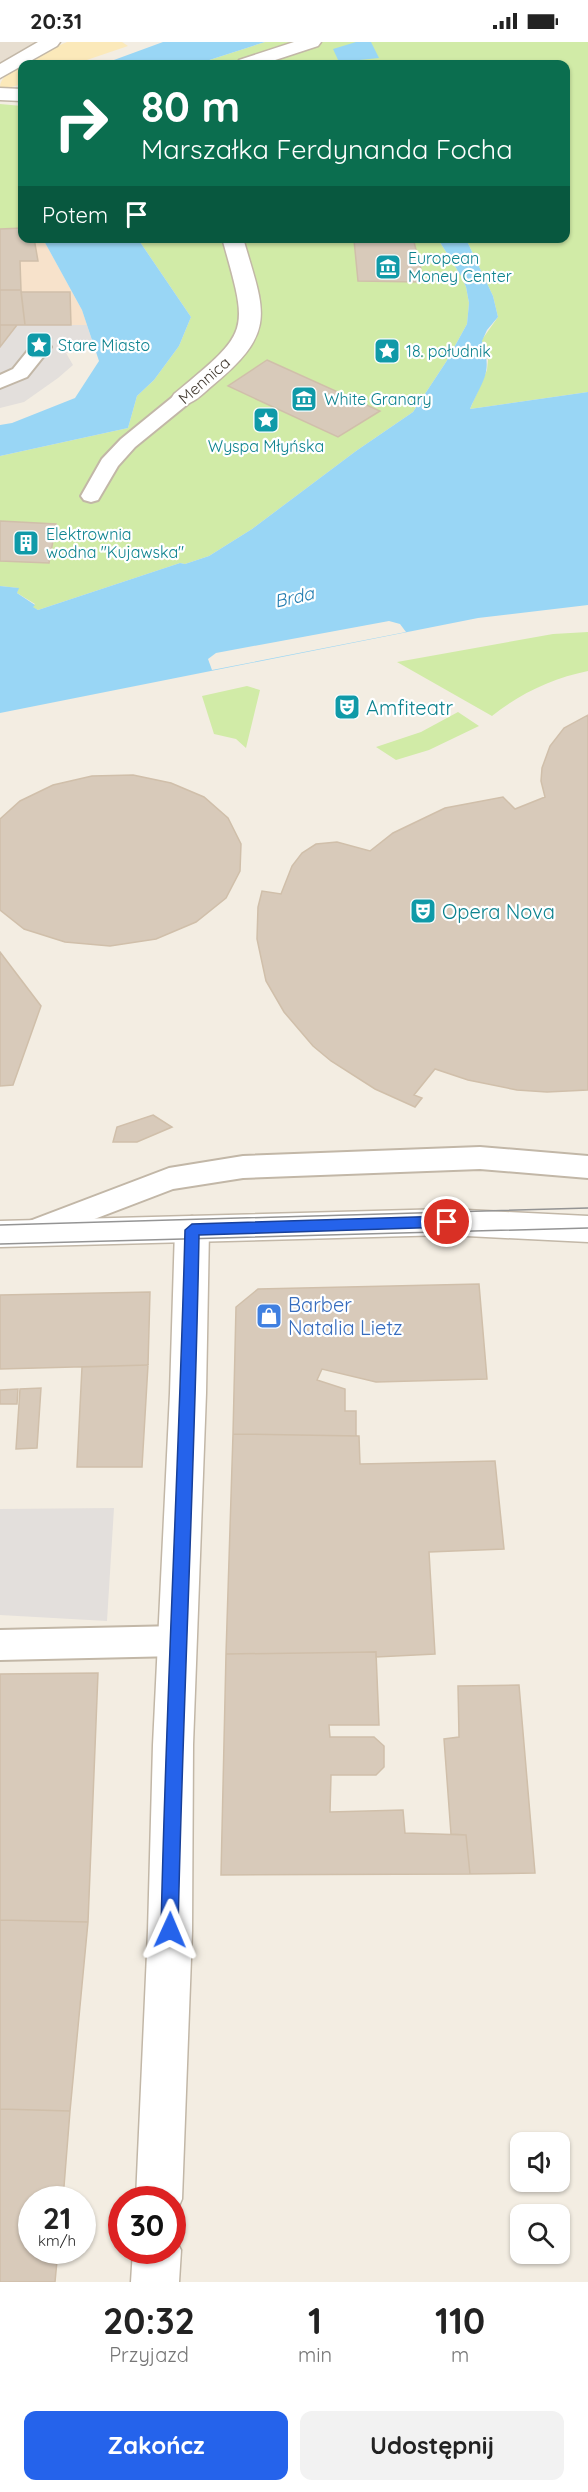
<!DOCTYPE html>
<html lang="pl">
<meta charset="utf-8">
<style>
body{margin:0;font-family:Quicksand,sans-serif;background:#f2f2f2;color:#222;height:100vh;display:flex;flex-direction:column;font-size:22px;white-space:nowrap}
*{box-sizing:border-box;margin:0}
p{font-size:20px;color:#767676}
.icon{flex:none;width:33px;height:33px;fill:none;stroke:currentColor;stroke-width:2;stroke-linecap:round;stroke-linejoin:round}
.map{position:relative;height:2240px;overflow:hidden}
.sheet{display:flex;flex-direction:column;background:#fff;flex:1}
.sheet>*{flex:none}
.hud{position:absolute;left:18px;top:18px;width:552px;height:183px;border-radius:12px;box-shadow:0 2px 4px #0004;background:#0b6e4f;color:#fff;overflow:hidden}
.controls{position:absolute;left:510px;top:2090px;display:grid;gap:12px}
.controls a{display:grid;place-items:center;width:60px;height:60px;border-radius:12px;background:#fff;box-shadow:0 2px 4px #0004;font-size:30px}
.speed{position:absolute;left:18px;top:2144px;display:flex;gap:12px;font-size:30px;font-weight:700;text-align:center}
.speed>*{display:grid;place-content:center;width:78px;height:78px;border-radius:50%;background:#fff;box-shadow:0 2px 4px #0004;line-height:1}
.speed small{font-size:15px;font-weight:400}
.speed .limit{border:9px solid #d22;background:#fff;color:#111}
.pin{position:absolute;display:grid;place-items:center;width:51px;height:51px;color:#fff;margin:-26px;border:3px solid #fff;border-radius:50%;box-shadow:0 2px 6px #0007}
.me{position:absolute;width:66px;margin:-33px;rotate:1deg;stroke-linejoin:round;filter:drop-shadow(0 0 4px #0008)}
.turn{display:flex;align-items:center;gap:21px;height:126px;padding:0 24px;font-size:27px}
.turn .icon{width:78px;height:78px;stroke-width:2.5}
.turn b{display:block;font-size:42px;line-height:51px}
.then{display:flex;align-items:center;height:57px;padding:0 24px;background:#0003;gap:12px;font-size:22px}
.eta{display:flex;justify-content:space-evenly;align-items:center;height:102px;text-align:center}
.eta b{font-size:36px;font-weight:800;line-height:42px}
.primary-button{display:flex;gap:12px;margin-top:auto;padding:12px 24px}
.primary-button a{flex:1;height:69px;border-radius:12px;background:#2563eb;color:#fff;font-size:24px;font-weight:800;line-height:69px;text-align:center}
.primary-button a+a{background:#f2f2f2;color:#222}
.status{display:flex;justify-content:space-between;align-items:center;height:42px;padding:0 30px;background:#fff;direction:ltr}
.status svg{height:16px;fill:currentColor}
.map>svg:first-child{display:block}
.residential{fill:#e7ded0}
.commercial{fill:#f7e2cb}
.green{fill:#d1eba7}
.sand{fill:#fbe9ba}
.parking{fill:#e3dfdc}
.water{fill:#99d6f5}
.pier{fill:#f3ede2}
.building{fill:#d8caba;stroke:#d0bfaa;stroke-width:1.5}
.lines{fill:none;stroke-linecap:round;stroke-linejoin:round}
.service-casing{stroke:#c2b7a7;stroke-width:4}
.minor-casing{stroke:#c2b7a7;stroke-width:3}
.tertiary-casing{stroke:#c2b7a7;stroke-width:3}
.service{fill:#fff;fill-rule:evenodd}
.minor{fill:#fff;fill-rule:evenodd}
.tertiary{fill:#fff;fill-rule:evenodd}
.tram{stroke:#949494;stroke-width:1.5}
.route{fill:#2563eb;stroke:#184099;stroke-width:1.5}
.labels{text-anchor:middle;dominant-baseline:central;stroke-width:4.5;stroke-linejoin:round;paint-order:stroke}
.far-culture-label{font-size:16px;fill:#0d838f;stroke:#fff;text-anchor:start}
.far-street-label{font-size:16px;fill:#453c32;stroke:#fff}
.far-water-label{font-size:18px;font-style:italic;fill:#237db0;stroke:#fff}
.culture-label{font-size:20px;fill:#0d838f;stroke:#fff;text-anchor:start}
.shop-label{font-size:20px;fill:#366cbe;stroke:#fff;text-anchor:start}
</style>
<div class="status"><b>20:31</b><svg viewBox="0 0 49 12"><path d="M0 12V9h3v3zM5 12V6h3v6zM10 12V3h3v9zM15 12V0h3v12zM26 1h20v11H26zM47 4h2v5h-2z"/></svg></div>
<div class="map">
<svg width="588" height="2240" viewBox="0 0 588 2240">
<rect width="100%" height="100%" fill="#f3ede2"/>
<!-- residential -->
<path class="residential" d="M0,0H51L0,30Z"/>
<!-- commercial -->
<path class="commercial" d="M22,186V196L43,197L82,268L87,283H0V187Z"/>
<!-- green -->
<path class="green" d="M265,0H588V350L470,367L487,328L488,318L481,299L498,275L493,254L466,197L566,196V22H197Z
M0,62L22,64V186L0,187Z
M138,197H438L461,234L466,245L469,261L467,282L446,320L413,370L356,409L252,487L209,514L185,522L180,521L38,568L32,565L35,562L17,551L18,546L0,544V414L128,386L137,354L154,338L179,304L191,275Z
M588,590V629C553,636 519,652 492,674L397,620L553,592Z
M247,644L260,648L246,706L236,697L214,692L202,654Z
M458,670L479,684L429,708L396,718L376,705L421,690Z"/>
<!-- sand -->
<path class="sand" d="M67,0H122L128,4L75,22H22V42L8,46L0,45C0,26 50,8 67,0Z"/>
<!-- parking -->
<path class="parking" d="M17,283H87L94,305L66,311L73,323L58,336L24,360L0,366V305Z
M114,1466L107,1579L0,1573V1467Z"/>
<!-- water -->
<path class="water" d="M163,0H265L197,22H103Z
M356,0H371L379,16L339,20L333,7Z
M43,197H138L191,275L179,304L154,338L137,354L128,386L0,414V383L12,381L75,356L99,319L82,268Z
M438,197H466L493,254L498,275L487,288L482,299C493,331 483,337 470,367L588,350V563L478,576L0,671V544L19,546L17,551L35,563L33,565L38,568L180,521L185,522L209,514L252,487L356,409L413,370L446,320L467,282L469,261L466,245L461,234Z"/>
<!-- pier -->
<path class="pier" d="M389,579L400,582L406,590L212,628L208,617L216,611Z"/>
<!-- building -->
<path class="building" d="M22,186V196H34L38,219H20L21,248H0V187Z
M413,196L423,235L421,240L358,239L354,198Z
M0,248H21L25,283H0Z
M21,250H70L71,283H25Z
M0,283H17L0,305Z
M267,318L380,369L338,395L228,344Z
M0,479L56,482L49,521L0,519Z
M588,673V1048L547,1050L517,1048L468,1038L435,1027L414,1053L422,1056L415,1065L375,1047L331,1019L313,1004L284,970L266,939L257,897L258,865L262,849L281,852L292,824L302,811L316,802L337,800L370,809L393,791L445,766L503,755L515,767L545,755L541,739L542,726L550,704L564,686Z
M133,733L171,741L204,755L228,776L241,802L240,829L226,856L196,880L156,897L110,904L65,900L24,887L0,868V777L20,759L53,743L92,734Z
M0,910L41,964L13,1043L0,1044Z
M153,1073L172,1085L137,1100H113L117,1085Z
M479,1242L487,1337L376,1340L322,1327L317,1338L345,1347V1369H356V1394L233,1392L236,1265L258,1247Z
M150,1250L148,1323L0,1327V1253Z
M148,1323L142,1425H77L82,1325Z
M41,1346L37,1406L16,1407L20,1347Z
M18,1347L17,1362H0V1348Z
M233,1392L359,1394L360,1422L495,1419L504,1507L429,1510L435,1612L376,1615V1610L226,1612Z
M376,1610L379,1683H329L330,1695H374L384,1704V1725L376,1733H331L330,1770L403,1768L405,1791L466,1793L470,1832L221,1833L226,1612Z
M98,1631L88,1880L0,1878V1632Z
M519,1643L535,1831L470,1832L466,1793L451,1792L444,1697L459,1695L458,1644Z
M0,1878L88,1880L70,2069L0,2067Z
M0,2067L70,2069L63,2157H32V2208H58L55,2240H0Z"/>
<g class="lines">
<!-- service casing -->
<g class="service-casing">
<path id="service" d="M41,299L48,301L51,305L27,335L0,346V333L13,327L34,301Z
M182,351L189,353L192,357L189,361L135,405L118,424L98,458L91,460L84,458L81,454L102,417L121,397L175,353Z
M480,1105L588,1114V1136L480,1127L243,1136L173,1147L29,1202L19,1199L14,1191L19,1183L169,1126L243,1114Z
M178,1584L190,1588L195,1599L190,1610L178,1614L0,1618V1588Z"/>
</g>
<!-- minor casing -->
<g class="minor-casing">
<path id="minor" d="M38,0H60L57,4L0,36V22Z
M294,0H321L318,4L263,22H237L239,18Z
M0,46L22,47V59L0,58Z
M222,196H243C264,269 279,289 213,343C201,353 191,366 174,362L171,357L174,352C251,288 249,292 222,196Z
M192,1174L204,1178L209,1187L206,1351L193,1703L192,1889L182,2157L175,2173L172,2175V2157H136L148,1889L153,1703L170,1351L175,1187L180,1178Z
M172,2191L181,2208L179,2240H131L133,2208H172Z"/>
</g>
<!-- tertiary casing -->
<g class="tertiary-casing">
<path id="tertiary" d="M447,1167L588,1174V1200L447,1193L0,1205V1179Z"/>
</g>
<!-- service -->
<use href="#service" class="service"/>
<!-- minor -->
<use href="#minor" class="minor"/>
<!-- tertiary -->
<use href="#tertiary" class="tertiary"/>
<!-- tram -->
<path class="tram" d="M0,1183L588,1166
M0,1202L588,1186"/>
</g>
<!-- route -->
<path class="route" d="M447,1174L454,1180L447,1185L199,1193C195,1425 183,1656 178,1888L176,1895L170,1897L163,1895L161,1888C166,1655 179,1421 185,1188L192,1182Z"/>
<!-- icons -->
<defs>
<g id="museum-square" transform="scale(1.35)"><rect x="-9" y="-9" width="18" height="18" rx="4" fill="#0f9aa8" stroke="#fff"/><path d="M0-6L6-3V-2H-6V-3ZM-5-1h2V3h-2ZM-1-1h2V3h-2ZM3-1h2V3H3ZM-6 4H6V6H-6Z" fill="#fff"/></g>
<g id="sight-square" transform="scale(1.35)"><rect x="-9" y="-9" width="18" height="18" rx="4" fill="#0f9aa8" stroke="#fff"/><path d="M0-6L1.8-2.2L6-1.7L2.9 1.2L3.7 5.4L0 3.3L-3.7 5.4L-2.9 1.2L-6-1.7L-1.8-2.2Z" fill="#fff"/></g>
<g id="building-square" transform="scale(1.35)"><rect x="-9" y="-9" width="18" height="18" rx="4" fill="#0f9aa8" stroke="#fff"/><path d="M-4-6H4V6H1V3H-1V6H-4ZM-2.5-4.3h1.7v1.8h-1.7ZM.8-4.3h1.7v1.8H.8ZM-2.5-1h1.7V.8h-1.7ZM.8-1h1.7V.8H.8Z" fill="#fff"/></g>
<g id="theatre-square" transform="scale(1.35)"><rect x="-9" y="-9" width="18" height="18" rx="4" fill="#0f9aa8" stroke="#fff"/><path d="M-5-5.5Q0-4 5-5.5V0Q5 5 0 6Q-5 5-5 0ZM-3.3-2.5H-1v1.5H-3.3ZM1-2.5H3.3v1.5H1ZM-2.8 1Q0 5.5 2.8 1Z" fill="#fff"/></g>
<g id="shop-square" transform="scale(1.35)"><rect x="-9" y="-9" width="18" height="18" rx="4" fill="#3f7fe0" stroke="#fff"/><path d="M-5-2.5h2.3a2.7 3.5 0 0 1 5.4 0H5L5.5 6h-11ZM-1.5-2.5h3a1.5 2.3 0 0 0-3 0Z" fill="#fff"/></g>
</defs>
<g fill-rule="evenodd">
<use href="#museum-square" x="388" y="225"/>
<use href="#sight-square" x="39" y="303"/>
<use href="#sight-square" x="387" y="309"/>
<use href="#museum-square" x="304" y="357"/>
<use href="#sight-square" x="266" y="378"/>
<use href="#building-square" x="26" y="501"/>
<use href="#theatre-square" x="347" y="665"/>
<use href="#theatre-square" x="423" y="869"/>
<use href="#shop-square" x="269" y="1274"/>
</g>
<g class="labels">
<!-- far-culture labels -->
<g class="far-culture-label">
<text x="408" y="216">European<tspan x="408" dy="18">Money Center</tspan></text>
<text x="58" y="303">Stare Miasto</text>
<text x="406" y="309">18. południk</text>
<text x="324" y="357">White Granary</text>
<text x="266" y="404" text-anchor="middle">Wyspa Młyńska</text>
<text x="46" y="492">Elektrownia<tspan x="46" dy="18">wodna "Kujawska"</tspan></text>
</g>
<!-- far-street labels -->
<g class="far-street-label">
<text transform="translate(204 338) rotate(-41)">Mennica</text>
</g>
<!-- far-water labels -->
<g class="far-water-label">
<text transform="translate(294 555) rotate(-13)">Brda</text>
</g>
<!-- culture labels -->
<g class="culture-label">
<text x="366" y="665">Amfiteatr</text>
<text x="442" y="869">Opera Nova</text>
</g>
<!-- shop labels -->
<g class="shop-label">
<text x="288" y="1262">Barber<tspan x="288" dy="23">Natalia Lietz</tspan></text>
</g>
</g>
</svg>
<div class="controls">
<a><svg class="icon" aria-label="sound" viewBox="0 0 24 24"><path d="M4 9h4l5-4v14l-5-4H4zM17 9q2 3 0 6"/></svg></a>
<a><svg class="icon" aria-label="search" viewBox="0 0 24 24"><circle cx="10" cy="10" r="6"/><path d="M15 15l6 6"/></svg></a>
</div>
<div class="speed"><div>21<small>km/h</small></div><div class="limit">30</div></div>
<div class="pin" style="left:447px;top:1180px;background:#d93025"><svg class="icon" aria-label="arrive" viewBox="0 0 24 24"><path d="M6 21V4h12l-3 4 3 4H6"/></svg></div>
<svg class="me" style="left:170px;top:1888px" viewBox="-20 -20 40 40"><path d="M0-17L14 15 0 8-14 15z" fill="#2563eb" stroke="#fff" stroke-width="4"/></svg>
<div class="hud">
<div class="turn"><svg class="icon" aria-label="right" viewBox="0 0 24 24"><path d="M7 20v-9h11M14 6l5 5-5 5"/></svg><div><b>80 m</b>Marszałka Ferdynanda Focha</div></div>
<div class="then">Potem<svg class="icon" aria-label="arrive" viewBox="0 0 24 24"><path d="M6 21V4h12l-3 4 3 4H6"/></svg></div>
</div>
</div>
<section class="sheet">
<div class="eta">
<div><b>20:32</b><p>Przyjazd</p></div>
<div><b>1</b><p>min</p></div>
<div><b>110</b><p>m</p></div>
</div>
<div class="primary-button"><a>Zakończ</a><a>Udostępnij</a></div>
</section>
